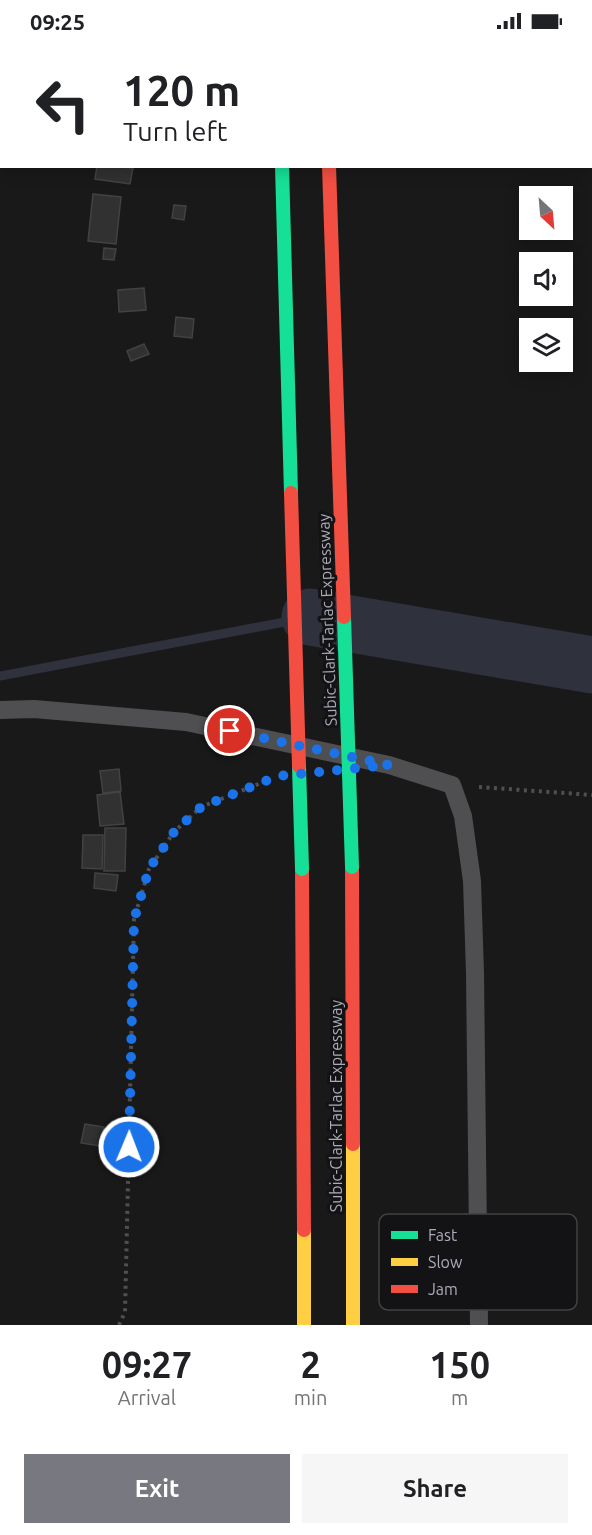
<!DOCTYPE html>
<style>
body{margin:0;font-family:Ubuntu,sans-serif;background:#f6f6f6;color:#202124;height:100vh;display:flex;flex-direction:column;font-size:22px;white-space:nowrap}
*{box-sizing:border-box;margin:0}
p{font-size:20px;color:#757577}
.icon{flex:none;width:33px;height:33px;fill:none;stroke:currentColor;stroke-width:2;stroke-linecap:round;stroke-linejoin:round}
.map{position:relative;height:1283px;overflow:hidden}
.drawer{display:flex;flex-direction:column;background:#fff;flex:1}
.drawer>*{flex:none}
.hud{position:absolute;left:0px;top:0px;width:592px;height:126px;box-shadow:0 3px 15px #0003;background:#fff;color:#202124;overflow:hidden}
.needle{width:39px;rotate:154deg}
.buttons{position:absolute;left:519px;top:144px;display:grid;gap:12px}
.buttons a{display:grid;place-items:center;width:54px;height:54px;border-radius:0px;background:#fff;box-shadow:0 3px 15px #0003;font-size:30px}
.pin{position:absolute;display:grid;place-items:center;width:51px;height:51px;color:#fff;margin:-26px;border:3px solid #fff;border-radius:50%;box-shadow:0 2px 6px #0007}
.me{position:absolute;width:66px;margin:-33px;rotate:1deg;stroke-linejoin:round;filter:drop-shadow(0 0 4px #0008)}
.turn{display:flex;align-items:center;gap:21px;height:126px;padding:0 24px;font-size:27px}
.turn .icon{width:78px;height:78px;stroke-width:2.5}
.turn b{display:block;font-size:42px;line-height:51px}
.eta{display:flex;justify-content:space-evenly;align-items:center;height:102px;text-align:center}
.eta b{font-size:36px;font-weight:600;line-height:42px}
.action{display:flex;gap:12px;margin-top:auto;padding:12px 24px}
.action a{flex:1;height:69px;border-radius:0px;background:#787980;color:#fff;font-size:24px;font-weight:600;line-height:69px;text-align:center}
.action a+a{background:#f6f6f6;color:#202124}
.status{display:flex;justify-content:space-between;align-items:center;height:42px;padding:0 30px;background:#fff;direction:ltr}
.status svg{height:16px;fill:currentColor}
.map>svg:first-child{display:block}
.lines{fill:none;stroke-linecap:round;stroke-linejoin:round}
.stream{stroke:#2f323c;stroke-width:9}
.river{stroke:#2f323c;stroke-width:57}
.building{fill:#313131;stroke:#424245;stroke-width:1.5}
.path{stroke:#505053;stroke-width:4;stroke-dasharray:3 4.5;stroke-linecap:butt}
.lane{stroke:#4f4f52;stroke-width:18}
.street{stroke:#4f4f52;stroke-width:33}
.slow{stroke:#ffcf43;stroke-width:14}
.jam{stroke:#f24e42;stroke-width:14}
.fast-bridge{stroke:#16e098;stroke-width:14}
.jam-bridge{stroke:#f24e42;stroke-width:14}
.route{stroke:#1a73e8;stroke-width:10;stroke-dasharray:0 18}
.labels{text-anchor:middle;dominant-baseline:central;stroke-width:6;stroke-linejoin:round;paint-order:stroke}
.street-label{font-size:16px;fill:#abacb8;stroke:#131315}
.key{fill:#131315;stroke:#414146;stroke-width:1.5}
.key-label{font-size:16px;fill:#abacb8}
</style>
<div class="status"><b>09:25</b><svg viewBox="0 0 49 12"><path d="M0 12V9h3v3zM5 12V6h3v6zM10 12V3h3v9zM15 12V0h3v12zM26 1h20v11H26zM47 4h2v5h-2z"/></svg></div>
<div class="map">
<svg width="592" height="1283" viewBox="0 0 592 1283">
<rect width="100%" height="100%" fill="#191919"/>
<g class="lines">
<!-- stream -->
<path class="stream" d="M0,634L290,579"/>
<!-- river -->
<path class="river" d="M310,575L592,623"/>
</g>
<!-- building -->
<path class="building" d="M97,124L133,126L130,142L95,137Z
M93,152L121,155L116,202L88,199Z
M174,163L186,164L184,178L172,176Z
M104,206L116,207L114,218L103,217Z
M144,246L146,268L119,270L118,248Z
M176,275L194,277L192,296L174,294Z
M144,302L149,312L131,319L127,309Z
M119,727L121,749L103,751L100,729Z
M120,750L124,782L100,784L97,753Z
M105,786H126L125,829H104Z
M83,793H103L102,827L82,826Z
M95,831L118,833L116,849L94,846Z
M85,1082L104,1085L100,1104L81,1101Z"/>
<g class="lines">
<!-- path -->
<path class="path" d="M591,112H592
M479,745L592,753
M119,1283L125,1270L134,877L149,827L174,790L201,765L266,739"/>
<!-- lane -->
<path class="lane" d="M467,2L471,0
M0,668L34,667L186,680L389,723L452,743L463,774L472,839L475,931L479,1283"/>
<!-- street -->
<path class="street" d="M0,83H2"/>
<!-- slow -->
<path class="slow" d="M278,0V2
M325,0V2
M353,1102V1283
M304,1188V1283"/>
<!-- jam -->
<path class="jam" d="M352,825L353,1102
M302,827L304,1188"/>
<!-- fast-bridge -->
<path class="fast-bridge" d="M282,124L291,451
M344,575L352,825
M299,724L302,827"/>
<!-- jam-bridge -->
<path class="jam-bridge" d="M329,124L344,575
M291,451L299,724"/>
</g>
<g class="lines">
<!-- route -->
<path class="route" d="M129,1105L134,878L149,827L174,790L201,765L278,734L389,723L230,689"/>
</g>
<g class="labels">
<!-- street labels -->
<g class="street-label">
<text transform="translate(327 578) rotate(-92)">Subic-Clark-Tarlac Expressway</text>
<text transform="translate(336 1064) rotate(-90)">Subic-Clark-Tarlac Expressway</text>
</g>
</g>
<!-- legend -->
<rect x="379" y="1172" width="198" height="96" rx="9" class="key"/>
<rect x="391" y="1189" width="27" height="8" fill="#16e098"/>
<rect x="391" y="1216" width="27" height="8" fill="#ffcf43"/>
<rect x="391" y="1243" width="27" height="8" fill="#f24e42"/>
<g class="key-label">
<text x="428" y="1199">Fast</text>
<text x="428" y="1226">Slow</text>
<text x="428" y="1253">Jam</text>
</g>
</svg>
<div class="buttons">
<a><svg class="needle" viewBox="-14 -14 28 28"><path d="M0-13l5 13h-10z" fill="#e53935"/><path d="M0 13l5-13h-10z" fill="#757577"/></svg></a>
<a><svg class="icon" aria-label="sound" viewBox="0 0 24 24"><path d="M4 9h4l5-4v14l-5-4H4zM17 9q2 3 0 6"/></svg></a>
<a><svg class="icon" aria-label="layers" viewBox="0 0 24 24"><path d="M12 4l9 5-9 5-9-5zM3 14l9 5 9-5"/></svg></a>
</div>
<div class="pin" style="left:230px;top:689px;background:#d93025"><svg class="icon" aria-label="arrive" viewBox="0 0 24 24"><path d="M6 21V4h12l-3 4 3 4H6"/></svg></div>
<svg class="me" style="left:129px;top:1105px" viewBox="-20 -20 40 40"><circle r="17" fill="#1a73e8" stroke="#fff" stroke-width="3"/><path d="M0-11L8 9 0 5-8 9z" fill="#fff"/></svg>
<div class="hud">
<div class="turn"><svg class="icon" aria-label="left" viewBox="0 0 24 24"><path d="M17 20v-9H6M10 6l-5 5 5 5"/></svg><div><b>120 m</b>Turn left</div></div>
</div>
</div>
<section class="drawer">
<div class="eta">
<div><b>09:27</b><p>Arrival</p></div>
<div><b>2</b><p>min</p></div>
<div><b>150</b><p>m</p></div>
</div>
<div class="action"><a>Exit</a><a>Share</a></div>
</section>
